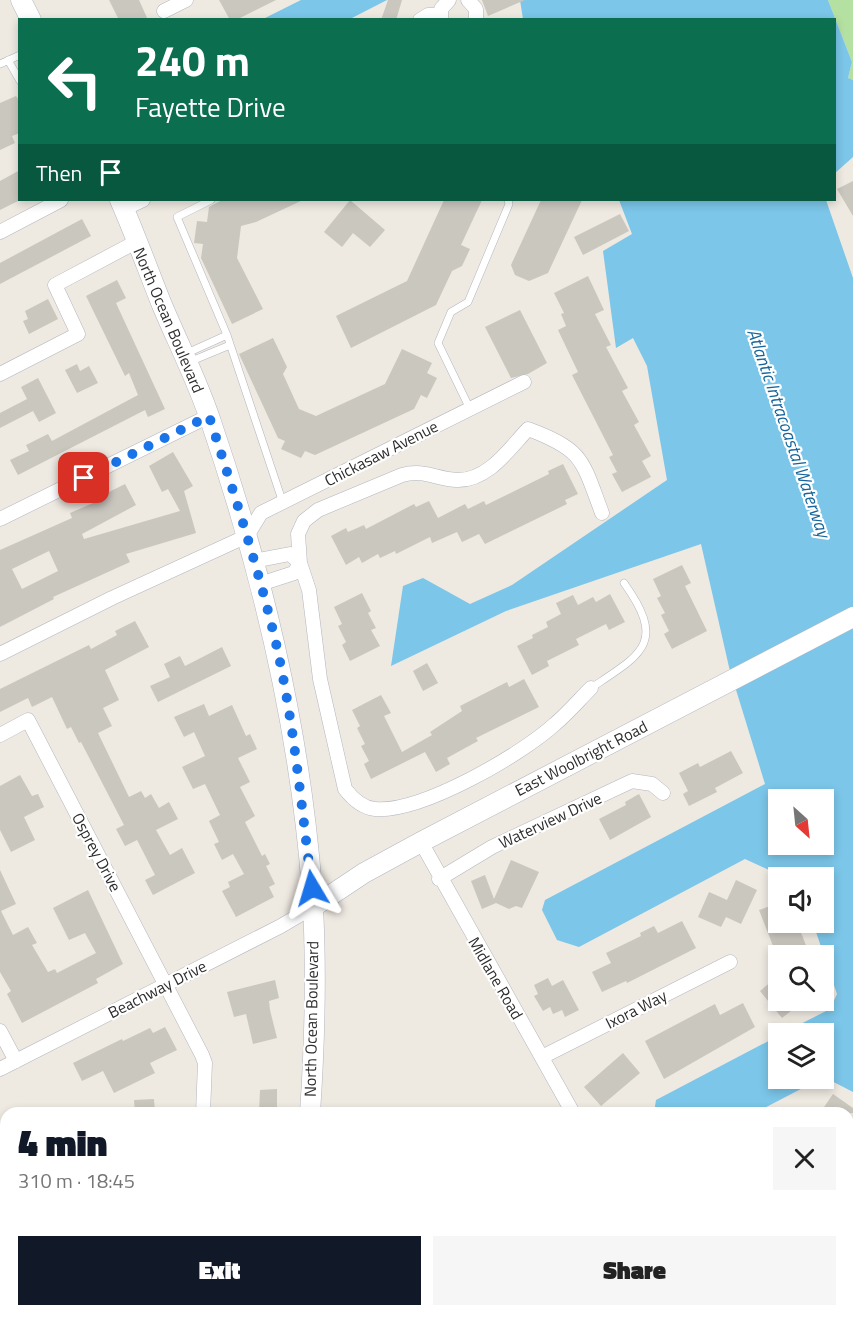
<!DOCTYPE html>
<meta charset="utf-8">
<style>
body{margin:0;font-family:"Titillium Web",sans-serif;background:#f6f6f6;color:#222;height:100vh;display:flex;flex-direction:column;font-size:22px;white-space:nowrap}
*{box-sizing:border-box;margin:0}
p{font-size:20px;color:#767676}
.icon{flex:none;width:33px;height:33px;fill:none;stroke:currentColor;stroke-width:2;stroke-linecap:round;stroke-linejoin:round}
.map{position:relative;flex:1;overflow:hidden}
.details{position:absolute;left:0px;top:1107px;width:854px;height:210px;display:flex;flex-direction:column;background:#fff;border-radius:18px 18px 0 0;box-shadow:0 3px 9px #0003}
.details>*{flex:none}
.top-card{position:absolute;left:18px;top:18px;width:818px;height:183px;border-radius:0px;box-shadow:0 3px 9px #0003;background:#0b6e4f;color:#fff;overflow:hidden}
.needle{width:39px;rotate:153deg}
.fabs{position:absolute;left:768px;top:789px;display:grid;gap:12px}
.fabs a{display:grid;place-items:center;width:66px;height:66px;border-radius:0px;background:#fff;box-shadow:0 3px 9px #0003;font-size:30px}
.pin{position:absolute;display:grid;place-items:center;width:51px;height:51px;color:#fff;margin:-26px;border-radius:12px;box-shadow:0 3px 9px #0006}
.me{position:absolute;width:66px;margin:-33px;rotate:353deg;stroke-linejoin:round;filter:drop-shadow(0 0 4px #0008)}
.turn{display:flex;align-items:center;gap:21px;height:126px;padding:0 18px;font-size:27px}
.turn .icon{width:78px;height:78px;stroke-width:2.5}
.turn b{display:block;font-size:42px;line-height:51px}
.then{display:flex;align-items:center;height:57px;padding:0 18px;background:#0003;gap:12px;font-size:22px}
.round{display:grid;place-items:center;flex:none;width:63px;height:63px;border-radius:0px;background:#f6f6f6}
.summary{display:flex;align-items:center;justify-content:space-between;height:102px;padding:0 18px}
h1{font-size:36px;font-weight:800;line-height:45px;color:#111827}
.cta{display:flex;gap:12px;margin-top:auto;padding:12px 18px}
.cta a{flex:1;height:69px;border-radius:0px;background:#111827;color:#fff;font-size:24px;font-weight:800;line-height:69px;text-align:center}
.cta a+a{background:#f6f6f6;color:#222}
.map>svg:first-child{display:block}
.green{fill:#b4e1a1}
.water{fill:#7bc6e9;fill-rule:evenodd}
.building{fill:#cac7bf;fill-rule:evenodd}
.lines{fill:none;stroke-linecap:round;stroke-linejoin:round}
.lane-casing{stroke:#b4b6c0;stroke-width:8}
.street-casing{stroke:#b4b6c0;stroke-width:15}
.secondary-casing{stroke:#b4b6c0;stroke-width:21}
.lane{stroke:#fff;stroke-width:7}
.street{stroke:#fff;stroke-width:14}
.secondary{stroke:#fff;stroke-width:20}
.route{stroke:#1a73e8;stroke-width:10;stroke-dasharray:0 18}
.labels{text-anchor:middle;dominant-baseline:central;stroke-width:4.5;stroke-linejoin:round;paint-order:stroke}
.street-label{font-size:16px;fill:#2d2d2d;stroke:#fff}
.water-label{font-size:18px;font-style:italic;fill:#15659a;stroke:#fff}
</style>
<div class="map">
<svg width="853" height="1317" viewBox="0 0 853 1317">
<rect width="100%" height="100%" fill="#eee9e1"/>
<!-- green -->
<path class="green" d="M828,0H853V80L848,78L852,62Z"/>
<!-- water -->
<path class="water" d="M301,0H387L350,19H263Z
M520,0H828L852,62L848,78L853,80V157L834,174V20L523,19Z
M619,200H826L853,278V1092L824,1077V1034L783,1033L830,1009L837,994L813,923L824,922V878L784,877L745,859L579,947L557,940L542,910L545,900L765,784L729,667L701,544L506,611L391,666L403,586L423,578L470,604L512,585L667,480L647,366L633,338L616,348L603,251L632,234ZM778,800H824V844H778Z
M778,1036V1078L820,1079L755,1113H654L656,1100Z
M853,1267V1317H776L772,1311H848V1270Z"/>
<!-- building -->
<path class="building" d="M109,0H139L148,20H119Z
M219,0H276L236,20H230Z
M388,0H402L396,20H381Z
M482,0H525L488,16Z
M16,96L20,102V133L12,136L15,143L0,150V103Z
M20,170V200L0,210V181Z
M853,181V216L837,189Z
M222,200H303L256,222L241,226L237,258L263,309L232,324L201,258L203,244L194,243L197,221L207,222L209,207Z
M350,200L385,230L370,247L353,233L342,247L324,232Z
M444,200H482L461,245L470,249L462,266L452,271L436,305L351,348L336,316L407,281Z
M541,200H582L548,273L529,281L515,275L511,265Z
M620,214L629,231L583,255L574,237Z
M82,219L91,236L0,284V263Z
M588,276L604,310L595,314L611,345L606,347L628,388L622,391L639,422L634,425L651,456L642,461L651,477L622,492L612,474L617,472L609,457L613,455L572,375L578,372L558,330L566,326L561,314L564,313L554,293Z
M117,280L126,298L116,303L165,409L148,417L145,410L18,475L10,460L29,451L26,445L48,434L52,441L138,395L129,373L125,376L86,296Z
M48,299L58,319L29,334L23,321L28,319L25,311Z
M520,310L547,363L528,374L511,378L485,327Z
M273,338L287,367L283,374L299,409L316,416L385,384L402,349L432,363L427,373L437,378L427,398L421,395L414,409L315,455L305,451L301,458L281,449L285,441L278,438L239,354Z
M77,364L80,371L89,366L98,383L77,393L65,370Z
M38,378L56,413L39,422L33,411L0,428V413L27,399L21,387Z
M173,452L193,486L184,491L196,533L126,554L130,562L53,597L54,599L0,627V550L72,518L70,513L100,500L99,497L125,484L136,505L82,534L84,539L180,511L168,489L162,492L149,466ZM49,551L58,571L22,589L12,569Z
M563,464L578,494L565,500L567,504L485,544L479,534L462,542L457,532L432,543L430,537L396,554L395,551L380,558L378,554L362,563L359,557L346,565L331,536L346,528L348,532L364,525L366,529L414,504L416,507L429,501L438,518L465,504L468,509L484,501L486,505L549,474L548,471Z
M682,565L691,583L685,586L707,631L672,649L664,634L669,631L661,615L665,613L657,598L661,596L653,579Z
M362,593L371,611L368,613L376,628L371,630L380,646L350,661L342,645L346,642L338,626L342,624L334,607Z
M610,594L625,622L609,630L606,624L576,639L579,645L547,661L549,666L532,675L517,646L533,638L532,635L548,627L546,622L561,614L556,603L573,595L578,605L593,597L596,602Z
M135,621L149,647L105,670L119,700L103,708L112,726L98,733L129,797L141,791L145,798L151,794L159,808L169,802L178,819L156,830L170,855L182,848L195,873L153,895L145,880L155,875L137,840L125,846L116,829L124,825L81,742L79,743L71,727L67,729L52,697L32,707L28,698L0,712V689L89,645L91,649L117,635L115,631Z
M222,647L231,666L158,702L150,686L170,677L164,664L180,656L185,666Z
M427,663L438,683L423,691L413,671Z
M524,679L539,707L476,738L478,741L447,758L450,764L436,772L425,752L371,779L364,764L369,761L361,746L365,744L357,728L360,726L352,710L381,695L391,713L384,716L402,752L432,735L430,732L462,711L460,706L507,682L509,687Z
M204,704L209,716L232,705L246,736L250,734L257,749L238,758L250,782L240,787L255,816L245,822L262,856L265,854L270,864L266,866L275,884L269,887L274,897L236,917L222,891L230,887L228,882L244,874L233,854L222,860L214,844L219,842L209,821L220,815L205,784L193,789L182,767L205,756L194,732L184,737L174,717Z
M731,751L743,773L715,788L717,792L689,806L683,794L688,791L679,773L698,763L700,767Z
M20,775L32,796L38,794L44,807L24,817L35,840L11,852L0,830V786Z
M639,794L651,817L610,840L599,819L626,805L625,802Z
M511,860L539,872L522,908L516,906L509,909L496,903L482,909L471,881L485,875L494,899Z
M0,870L16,904L1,911L13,935L28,927L37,943L32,945L48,972L55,969L57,973L96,953L85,933L69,940L53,908L88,890L123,964L96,979L98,983L22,1023L7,994L11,991L0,972Z
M736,880L757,890L741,924L726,917L721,927L698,917L709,892L727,900Z
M778,903V922H797L810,956H777L759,910Z
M682,921L696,948L627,983L626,981L602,992L592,972L611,963L606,953L641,936L640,933L654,926L658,933Z
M778,976V1000H805L782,1018L760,991Z
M548,978L552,986L563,980L579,1010L565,1017L562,1010L553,1014L550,1007L543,1011L534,996L538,994L534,985Z
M275,980L279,998L269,1001L270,1010L277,1038L253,1044L246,1014L234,1017L227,992Z
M743,1003L755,1027L664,1079L645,1041L715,1004L720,1015Z
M165,1027L177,1050L150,1063L155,1073L114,1093L103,1071L82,1081L73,1063L122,1039L123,1041L150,1028L153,1033Z
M623,1053L640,1073L601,1106L584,1087Z
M277,1089V1113H259L260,1090Z
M833,1094L853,1108V1113H820Z
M154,1099L155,1113H135L134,1100Z"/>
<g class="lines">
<!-- lane casing -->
<g class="lane-casing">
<path id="lane" d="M8,60L20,81
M0,64L20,55
M211,200L177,217L227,335L283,503
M185,354L227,335
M189,362L230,345
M470,409L438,343L451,312L468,302L509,204L508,200
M591,688C642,654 667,643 624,583"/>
</g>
<!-- street casing -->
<g class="street-casing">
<path id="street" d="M468,0L476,9V20
M164,11L186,0
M420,20L428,15H440
M441,20V9L449,0
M124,209L143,200
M0,232L61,200
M0,374L78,334L55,285L136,242
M0,519L209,416
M254,561L290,554L300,563L294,573L260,584
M0,654L112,598L247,536L261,513L524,382
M591,688C579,700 568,713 555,724C521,755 421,813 375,809C363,808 352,798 345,789L320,679L309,590L300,563L298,534L304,521L318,510L402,475C424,469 436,479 457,480C488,481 509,449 528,429C584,450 582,460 602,513
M0,735L28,720L202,1055L205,1063L203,1113
M421,842L573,1113
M439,879L492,847L632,781L652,784L663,793
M0,1031L16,1061
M542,1057L730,962
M0,1069L281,926L313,907
M305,1317L317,1311
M350,1317L361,1311"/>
</g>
<!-- secondary casing -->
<g class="secondary-casing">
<path id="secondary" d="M21,0L31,20
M120,200C135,234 148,270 162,305C178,343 197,380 210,419C262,571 300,729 312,890C317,964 315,1039 310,1113
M313,907L364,873L421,842L853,617
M289,1317L290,1311"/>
</g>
<!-- lane -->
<use href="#lane" class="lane"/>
<!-- street -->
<use href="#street" class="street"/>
<!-- secondary -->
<use href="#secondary" class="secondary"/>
</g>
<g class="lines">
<!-- route -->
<path class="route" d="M84,478L209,416C233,490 257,564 275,639C294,721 301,805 312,888"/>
</g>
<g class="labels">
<!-- street labels -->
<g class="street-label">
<text transform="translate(169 320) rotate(67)">North Ocean Boulevard</text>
<text transform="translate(381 453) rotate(-27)">Chickasaw Avenue</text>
<text transform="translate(581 758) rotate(-27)">East Woolbright Road</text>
<text transform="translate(550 820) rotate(-25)">Waterview Drive</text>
<text transform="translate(97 852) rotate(62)">Osprey Drive</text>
<text transform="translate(496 978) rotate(60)">Midlane Road</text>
<text transform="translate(157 989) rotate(-27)">Beachway Drive</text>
<text transform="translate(636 1009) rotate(-27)">Ixora Way</text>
<text transform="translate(311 1019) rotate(-89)">North Ocean Boulevard</text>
</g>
<!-- water labels -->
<g class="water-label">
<text transform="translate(789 433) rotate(71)">Atlantic Intracoastal Waterway</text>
</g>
</g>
</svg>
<div class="fabs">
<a><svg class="needle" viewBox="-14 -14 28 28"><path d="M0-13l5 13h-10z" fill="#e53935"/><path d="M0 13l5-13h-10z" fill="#767676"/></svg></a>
<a><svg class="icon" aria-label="sound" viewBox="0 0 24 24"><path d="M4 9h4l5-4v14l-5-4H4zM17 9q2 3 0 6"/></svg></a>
<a><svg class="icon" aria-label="search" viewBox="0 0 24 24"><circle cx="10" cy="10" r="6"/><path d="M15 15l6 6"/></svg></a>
<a><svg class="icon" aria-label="layers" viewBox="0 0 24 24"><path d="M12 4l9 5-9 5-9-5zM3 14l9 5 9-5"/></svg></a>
</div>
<div class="pin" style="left:84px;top:478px;background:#d93025"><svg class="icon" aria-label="arrive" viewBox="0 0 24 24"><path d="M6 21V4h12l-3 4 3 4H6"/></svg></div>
<svg class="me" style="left:312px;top:888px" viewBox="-20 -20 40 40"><path d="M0-17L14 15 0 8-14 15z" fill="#1a73e8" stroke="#fff" stroke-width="4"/></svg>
<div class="top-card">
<div class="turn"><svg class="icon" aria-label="left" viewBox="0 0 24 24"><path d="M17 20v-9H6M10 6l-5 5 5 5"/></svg><div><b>240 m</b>Fayette Drive</div></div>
<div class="then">Then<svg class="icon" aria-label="arrive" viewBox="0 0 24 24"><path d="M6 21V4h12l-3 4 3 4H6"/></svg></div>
</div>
<section class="details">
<div class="summary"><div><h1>4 min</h1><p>310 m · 18:45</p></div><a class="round"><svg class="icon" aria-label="close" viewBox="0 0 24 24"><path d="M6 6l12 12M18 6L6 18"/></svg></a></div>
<div class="cta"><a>Exit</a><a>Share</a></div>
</section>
</div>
